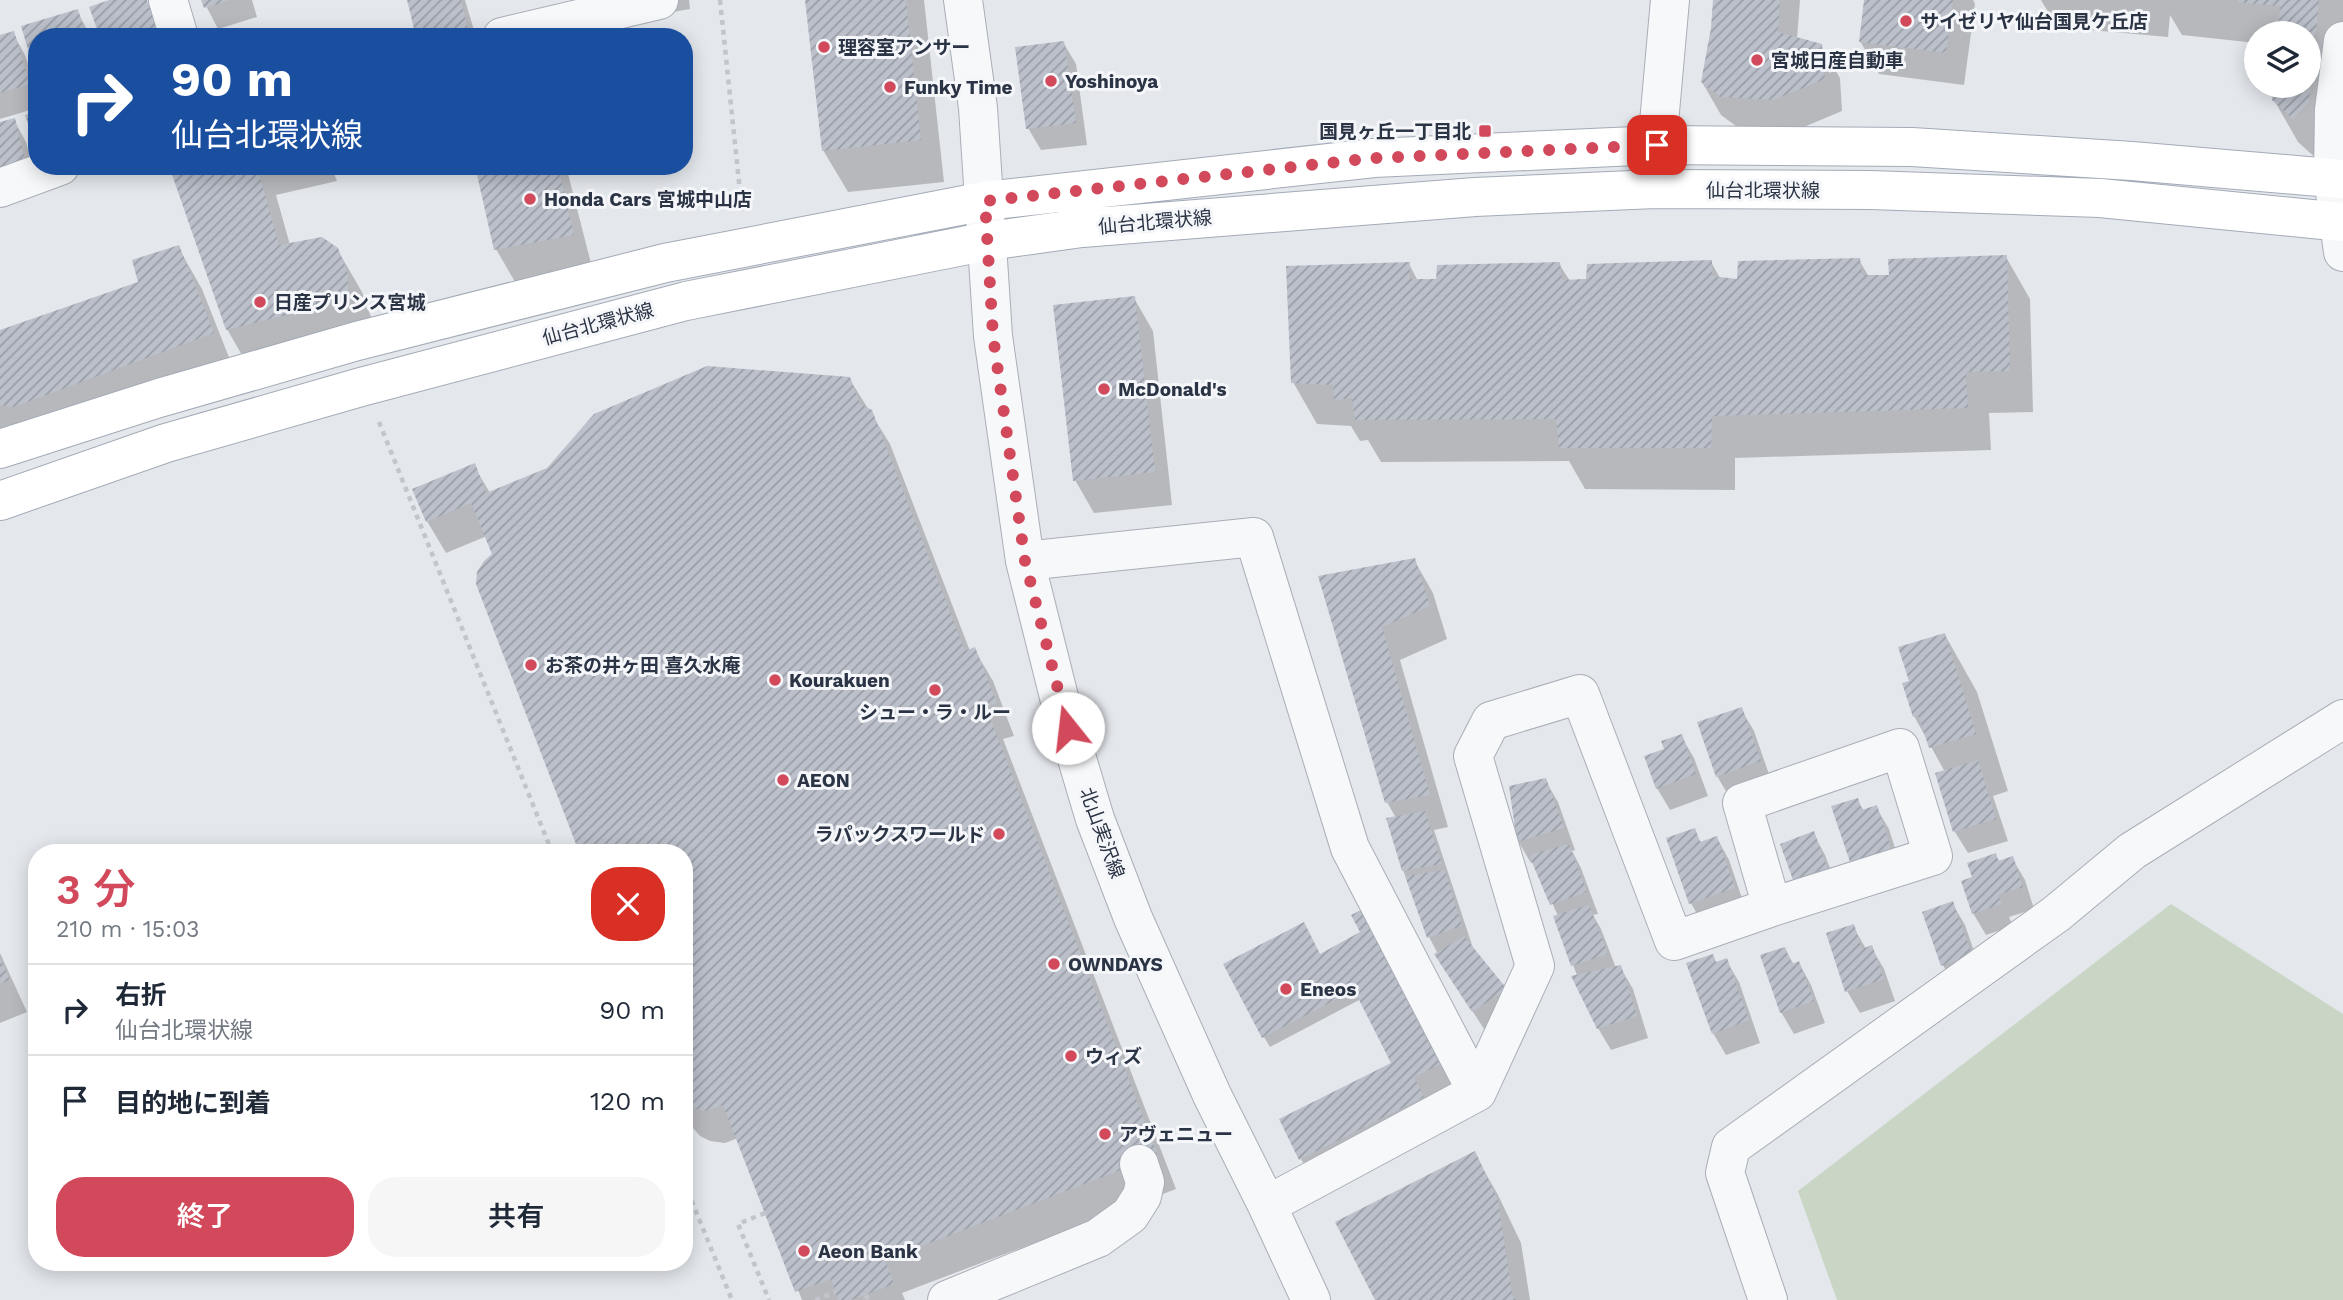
<!DOCTYPE html>
<html lang="ja">
<meta charset="utf-8">
<style>
body{margin:0;font-family:"Work Sans","Noto Sans JP",sans-serif;background:#f6f6f7;color:#1f2937;height:100vh;display:flex;flex-direction:column;font-size:26px;white-space:nowrap}
*{box-sizing:border-box;margin:0}
p{font-size:23px;color:#747a83}
.icon{flex:none;width:38px;height:38px;fill:none;stroke:currentColor;stroke-width:2;stroke-linecap:round;stroke-linejoin:round}
.map{position:relative;flex:1;overflow:hidden}
.drawer{position:absolute;left:28px;top:844px;width:665px;height:427px;display:flex;flex-direction:column;background:#fff;border-radius:28px;box-shadow:0 4px 18px #0003}
.drawer>*{flex:none}
.guide{position:absolute;left:28px;top:28px;width:665px;height:147px;border-radius:28px;box-shadow:0 4px 18px #0003;background:#1a4fa0;color:#fff;overflow:hidden}
.controls{position:absolute;left:2244px;top:21px;display:grid;gap:14px}
.controls a{display:grid;place-items:center;width:77px;height:77px;border-radius:50%;background:#fff;box-shadow:0 4px 18px #0003;font-size:35px}
.pin{position:absolute;display:grid;place-items:center;width:60px;height:60px;color:#fff;margin:-30px;border-radius:14px;box-shadow:0 4px 10px #0006}
.me{position:absolute;width:77px;margin:-38px;rotate:344deg;stroke-linejoin:round;filter:drop-shadow(0 0 5px #0008)}
.turn{display:flex;align-items:center;gap:24px;height:147px;padding:0 28px;font-size:32px}
.turn .icon{width:91px;height:91px;stroke-width:2.5}
.turn b{display:block;font-size:49px;line-height:60px}
.round{display:grid;place-items:center;flex:none;width:74px;height:74px;border-radius:28px;background:#f6f6f7}
.head{display:flex;align-items:center;justify-content:space-between;height:119px;padding:0 28px}
h1{font-size:42px;font-weight:600;line-height:52px;color:#d1495b}
.action{display:flex;gap:14px;margin-top:auto;padding:14px 28px}
.action a{flex:1;height:80px;border-radius:28px;background:#d1495b;color:#fff;font-size:28px;font-weight:600;line-height:80px;text-align:center}
.action a+a{background:#f6f6f7;color:#1f2937}
ul{padding:0;list-style:none}
li{display:flex;align-items:center;gap:21px;height:91px;padding:0 28px;border-top:2px solid #e0e1e3}
li div{flex:1}
li b{display:block;font-size:26px}
li em{font-style:normal}
.map>svg:first-child{display:block}
.green{fill:#c9d6c5}
.shadow{fill:#0003}
.building{fill:url(#building-hatch)}
.lines{fill:none;stroke-linecap:round;stroke-linejoin:round}
.minor-casing{stroke:#a9aeb7;stroke-width:40}
.major-casing{stroke:#a3abb8;stroke-width:40}
.path{stroke:#c2c5cb;stroke-width:4.5;stroke-dasharray:5 5;stroke-linecap:butt}
.minor{stroke:#f7f8fa;stroke-width:38}
.major{stroke:#fff;stroke-width:38}
.route{stroke:#d1495b;stroke-width:12;stroke-dasharray:0 21.6}
.poi-dot{fill:#d1495b;stroke:#f4f6f9;stroke-width:2.5}
.labels{text-anchor:middle;dominant-baseline:central;stroke-width:6;stroke-linejoin:round;paint-order:stroke}
.poi-label{font-size:19px;font-weight:bold;fill:#2b3445;stroke:#f4f6f9;text-anchor:start}
.street-label{font-size:19px;fill:#2b3445;stroke:#f4f6f9}
</style>
<div class="map">
<svg width="2343" height="1300" viewBox="0 0 2343 1300">
<defs>
<pattern id="building-hatch" width="6" height="6" patternUnits="userSpaceOnUse" patternTransform="scale(1.75)"><rect width="6" height="6" fill="#bbc0ca"/><path d="M-1 1l2-2M0 6l6-6M5 7l2-2" fill="none" stroke="#989da6"/></pattern>
</defs>
<rect width="100%" height="100%" fill="#e4e7ec"/>
<!-- green -->
<path class="green" d="M2171,904L2343,1014V1300H1837L1798,1191Z"/>
<!-- shadow -->
<path class="shadow" d="M203,0H252L257,17L218,29Z
M409,0H465L476,37H418Z
M630,0H689L690,9L640,18Z
M807,0H924L944,182L848,192L823,150Z
M1715,0H1800L1797,39L1821,46L1840,78L1842,111L1792,132L1740,129L1721,115L1702,82L1713,29Z
M1866,0H1973L1975,4L1964,85L1879,74L1860,41Z
M2041,0H2343V29L2318,160L2298,142L2274,100L2275,86H2308V33H2256V43L2182,35L2170,15L2168,37L2057,27Z
M77,11L91,37H37V72L23,27Z
M13,33L25,55L37,91V108L0,119V37Z
M1063,42L1076,64L1087,145L1041,150L1028,128Z
M14,120L26,142L39,190L0,123Z
M47,166H95L55,181Z
M171,166H331L337,181L276,195L290,245L337,249L362,292L371,317V335L251,371L227,329Z
M477,166H566L592,267L515,282L496,249Z
M178,247L202,289L236,375L0,440V332L140,283Z
M2006,257L2030,299L2033,412L1989,413L1991,450L1735,458V490L1585,489L1569,461L1381,462L1368,440L1360,441L1351,426L1317,424L1293,382L1409,264L1418,281H1437L1559,264L1570,281L1711,262L1720,278L1739,281L1859,260L1869,277H1891Z
M1134,298L1153,331L1172,505L1094,513L1075,480Z
M849,378L890,444L970,651L974,649L993,681L1014,736L1003,739L1176,1189L902,1293L905,1300H802L738,1138L725,1143L710,1141L700,1136L693,1128L684,1114V852H581L478,584L495,555L487,536L446,553L427,521L474,466L490,493Z
M1414,560L1433,593L1447,639L1400,660L1448,827L1434,830L1473,948L1505,990L1486,1032L1436,955L1438,954L1429,937L1403,870L1396,818L1387,802L1320,578Z
M1945,635L1977,692L2008,791L1993,796L2008,841L1968,853L1955,832L1937,775L1945,772L1914,716L1911,682Z
M1741,709L1754,731L1772,783L1730,798L1717,776Z
M1681,736L1694,758L1708,796L1670,810L1657,788L1666,750Z
M1545,780L1558,802L1575,850L1572,851L1581,868L1598,914L1593,915L1601,929L1616,968L1620,967L1633,989L1648,1038L1611,1050L1598,1028L1573,965L1558,916L1534,862L1531,863L1518,841Z
M1857,800L1864,811L1876,807L1889,829L1903,874L1865,886Z
M1694,831L1702,844L1717,838L1729,860L1746,910L1703,925L1691,903Z
M1813,833L1825,855L1842,900L1811,912Z
M1996,856L2000,862L2012,858L2025,880L2034,909L2009,917L2013,926L1986,935L1973,913L1974,879Z
M1952,903L1965,925L1983,977L1955,987L1943,965Z
M1853,926L1866,949L1871,947L1884,969L1895,1001L1860,1013L1847,991Z
M1381,944L1458,1097L1319,1191L1301,1159L1394,1064L1361,999L1270,1047L1264,1037L1320,956Z
M1785,949L1794,965L1799,963L1811,985L1825,1023L1794,1034L1781,1012Z
M0,953L27,1012L0,1023Z
M1726,960L1739,982L1760,1043L1726,1055L1713,1033L1717,964Z
M1474,1153L1498,1195L1521,1243L1530,1300H1377Z"/>
<!-- building -->
<path class="building" d="M109,0H147L160,37H100L89,7Z
M201,0H228V1L204,8Z
M407,0H461L469,36L416,37Z
M805,0H906L921,140L822,151Z
M1713,0H1780L1778,32L1822,44L1825,79L1773,100L1720,97L1701,82L1711,28Z
M1864,0H1953L1946,53L1859,42Z
M2237,0H2319L2309,102L2293,119L2272,100L2273,86H2308V33H2278L2280,6L2237,2Z
M78,9L86,37H37L36,76L21,26Z
M249,30L251,37H229V36Z
M14,31L30,84L0,93V35Z
M1064,41L1076,123L1026,129L1015,47Z
M37,111V147H36L25,115Z
M15,118L27,168L0,175V122Z
M169,166H257L279,245L322,237L338,248L348,274V292L331,304L226,330Z
M475,166H558L574,235L494,250Z
M179,245L214,333L14,407L0,405V330L138,282L132,260Z
M2007,255L2010,371L1966,372L1968,408L1712,416L1711,448H1559L1556,419L1355,420L1352,398L1334,400L1333,385L1291,383L1286,266L1410,262L1409,279H1436L1437,265L1560,262L1562,280L1586,279L1587,264L1712,260V276L1737,279L1738,261L1860,258L1862,275H1889L1888,259Z
M1135,296L1155,472L1073,481L1053,305Z
M707,366L850,377L860,404L872,410L965,651L975,647L997,703L986,707L1158,1156L885,1260L894,1284L851,1300H838L831,1279L795,1292L723,1105L705,1111L684,1106V852H579L476,584L477,572L484,561L492,554L471,503L426,522L412,489L475,463L486,493L547,468L594,414Z
M1415,558L1430,606L1382,627L1430,795L1385,803L1318,576Z
M1945,633L1976,734L1929,748L1918,715L1913,717L1902,683L1909,681L1898,647Z
M1742,707L1761,761L1716,777L1697,722Z
M1682,734L1696,774L1656,789L1644,756L1664,749L1661,741Z
M1978,760L1996,819L1953,832L1935,773Z
M1546,778L1564,828L1517,842L1509,786Z
M1858,798L1862,810L1877,805L1892,852L1851,865L1831,806Z
M1425,811L1442,864L1402,871L1386,818Z
M1695,828L1700,842L1717,836L1735,888L1689,904L1666,838Z
M1814,831L1831,878L1797,891L1780,844Z
M1569,844L1587,892L1550,905L1529,855Z
M1996,853L1998,861L2013,856L2023,887L1998,895L2002,904L1972,914L1961,881L1972,877L1967,863Z
M1445,870L1462,926L1427,938L1405,876Z
M1953,901L1972,955L1941,966L1922,912Z
M1589,905L1608,954L1571,966L1553,916Z
M1363,909L1441,1064L1414,1077L1424,1097L1299,1160L1279,1119L1391,1063L1354,990L1262,1038L1223,964L1304,922L1320,954L1360,932L1351,915Z
M1854,924L1862,949L1872,945L1884,979L1845,992L1826,933Z
M1464,936L1507,989L1472,1012L1434,954Z
M1785,947L1792,964L1799,961L1814,1001L1780,1013L1760,955Z
M1713,954L1716,962L1727,958L1749,1020L1712,1034L1686,963Z
M0,958L10,980L0,984Z
M1621,965L1637,1016L1597,1029L1571,976Z
M1475,1151L1498,1200L1512,1294L1516,1300H1375L1335,1222Z"/>
<g class="lines">
<!-- minor casing -->
<g class="minor-casing">
<path id="minor" d="M168,0L179,37
M963,0L978,108L993,336L1025,561L1061,705L1095,819L1133,918L1212,1095L1267,1205L1311,1300
M502,37L659,0
M2343,41L2334,110L2333,178L2343,252
M1657,145L1670,0
M0,188L60,166
M1025,561L1254,537L1350,848L1477,1092
M1267,1205L1477,1092L1535,966L1473,756L1491,721L1580,694L1674,941L1772,907L1933,856L1900,748L1742,803L1772,907
M947,1300L1098,1238L1130,1215L1142,1196L1145,1182L1139,1164
M1768,1300L1725,1173L1731,1147L2056,914L2132,851L2343,719"/>
</g>
<!-- major casing -->
<g class="major-casing">
<path id="major" d="M0,449L159,398L357,341L665,263L985,201L1374,158L1657,145L1912,147L2132,161L2343,179
M0,501L166,443L361,387L686,301L988,241L1082,228L1475,197L1655,189L1870,190L2100,198L2343,222"/>
</g>
<!-- path -->
<path class="path" d="M720,0L742,211
M379,422L552,852
M684,1182L732,1300
M765,1213L738,1224L769,1300
M866,1295L868,1300
M815,1300L835,1292"/>
<!-- minor -->
<use href="#minor" class="minor"/>
<!-- major -->
<use href="#major" class="major"/>
</g>
<g class="lines">
<!-- route -->
<path class="route" d="M1068,728L1025,561L993,336L985,201L1374,158L1657,145"/>
</g>
<!-- markers -->
<g class="poi-dot">
<circle cx="1906" cy="21" r="7"/>
<circle cx="824" cy="47" r="7"/>
<circle cx="1757" cy="60" r="7"/>
<circle cx="1051" cy="81" r="7"/>
<circle cx="890" cy="87" r="7"/>
<rect x="1478" y="124" width="14" height="14" rx="3.5"/>
<circle cx="530" cy="199" r="7"/>
<circle cx="260" cy="302" r="7"/>
<circle cx="1104" cy="389" r="7"/>
<circle cx="531" cy="665" r="7"/>
<circle cx="775" cy="680" r="7"/>
<circle cx="935" cy="690" r="7"/>
<circle cx="783" cy="780" r="7"/>
<circle cx="999" cy="834" r="7"/>
<circle cx="1054" cy="964" r="7"/>
<circle cx="1286" cy="989" r="7"/>
<circle cx="1071" cy="1056" r="7"/>
<circle cx="1105" cy="1134" r="7"/>
<circle cx="804" cy="1251" r="7"/>
</g>
<g class="labels">
<!-- poi labels -->
<g class="poi-label">
<text x="1920" y="21">サイゼリヤ仙台国見ケ丘店</text>
<text x="838" y="47">理容室アンサー</text>
<text x="1771" y="60">宮城日産自動車</text>
<text x="1065" y="81">Yoshinoya</text>
<text x="904" y="87">Funky Time</text>
<text x="1471" y="131" text-anchor="end">国見ヶ丘一丁目北</text>
<text x="544" y="199">Honda Cars 宮城中山店</text>
<text x="274" y="302">日産プリンス宮城</text>
<text x="1118" y="389">McDonald's</text>
<text x="545" y="665">お茶の井ヶ田 喜久水庵</text>
<text x="789" y="680">Kourakuen</text>
<text x="935" y="712" text-anchor="middle">シュー・ラ・ルー</text>
<text x="797" y="780">AEON</text>
<text x="985" y="834" text-anchor="end">ラパックスワールド</text>
<text x="1068" y="964">OWNDAYS</text>
<text x="1300" y="989">Eneos</text>
<text x="1085" y="1056">ウィズ</text>
<text x="1119" y="1134">アヴェニュー</text>
<text x="818" y="1251">Aeon Bank</text>
</g>
<!-- street labels -->
<g class="street-label">
<text x="1763" y="190">仙台北環状線</text>
<text transform="translate(1155 222) rotate(-5)">仙台北環状線</text>
<text transform="translate(598 324) rotate(-15)">仙台北環状線</text>
<text transform="translate(1102 833) rotate(70)">北山実沢線</text>
</g>
</g>
</svg>
<div class="controls">
<a><svg class="icon" aria-label="layers" viewBox="0 0 24 24"><path d="M12 4l9 5-9 5-9-5zM3 14l9 5 9-5"/></svg></a>
</div>
<div class="pin" style="left:1657px;top:145px;background:#d93025"><svg class="icon" aria-label="arrive" viewBox="0 0 24 24"><path d="M6 21V4h12l-3 4 3 4H6"/></svg></div>
<svg class="me" style="left:1068px;top:728px" viewBox="-20 -20 40 40"><circle r="19" fill="#fff"/><path d="M0-13L10 11 0 6-10 11z" fill="#d1495b"/></svg>
<div class="guide">
<div class="turn"><svg class="icon" aria-label="right" viewBox="0 0 24 24"><path d="M7 20v-9h11M14 6l5 5-5 5"/></svg><div><b>90 m</b>仙台北環状線</div></div>
</div>
<section class="drawer">
<div class="head"><div><h1>3 分</h1><p>210 m · 15:03</p></div><a class="round" style="background:#d93025;color:#fff"><svg class="icon" aria-label="close" viewBox="0 0 24 24"><path d="M6 6l12 12M18 6L6 18"/></svg></a></div>
<ul>
<li><svg class="icon" aria-label="right" viewBox="0 0 24 24"><path d="M7 20v-9h11M14 6l5 5-5 5"/></svg><div><b>右折</b><p>仙台北環状線</p></div><em>90 m</em></li>
<li><svg class="icon" aria-label="arrive" viewBox="0 0 24 24"><path d="M6 21V4h12l-3 4 3 4H6"/></svg><div><b>目的地に到着</b></div><em>120 m</em></li>
</ul>
<div class="action"><a>終了</a><a>共有</a></div>
</section>
</div>
